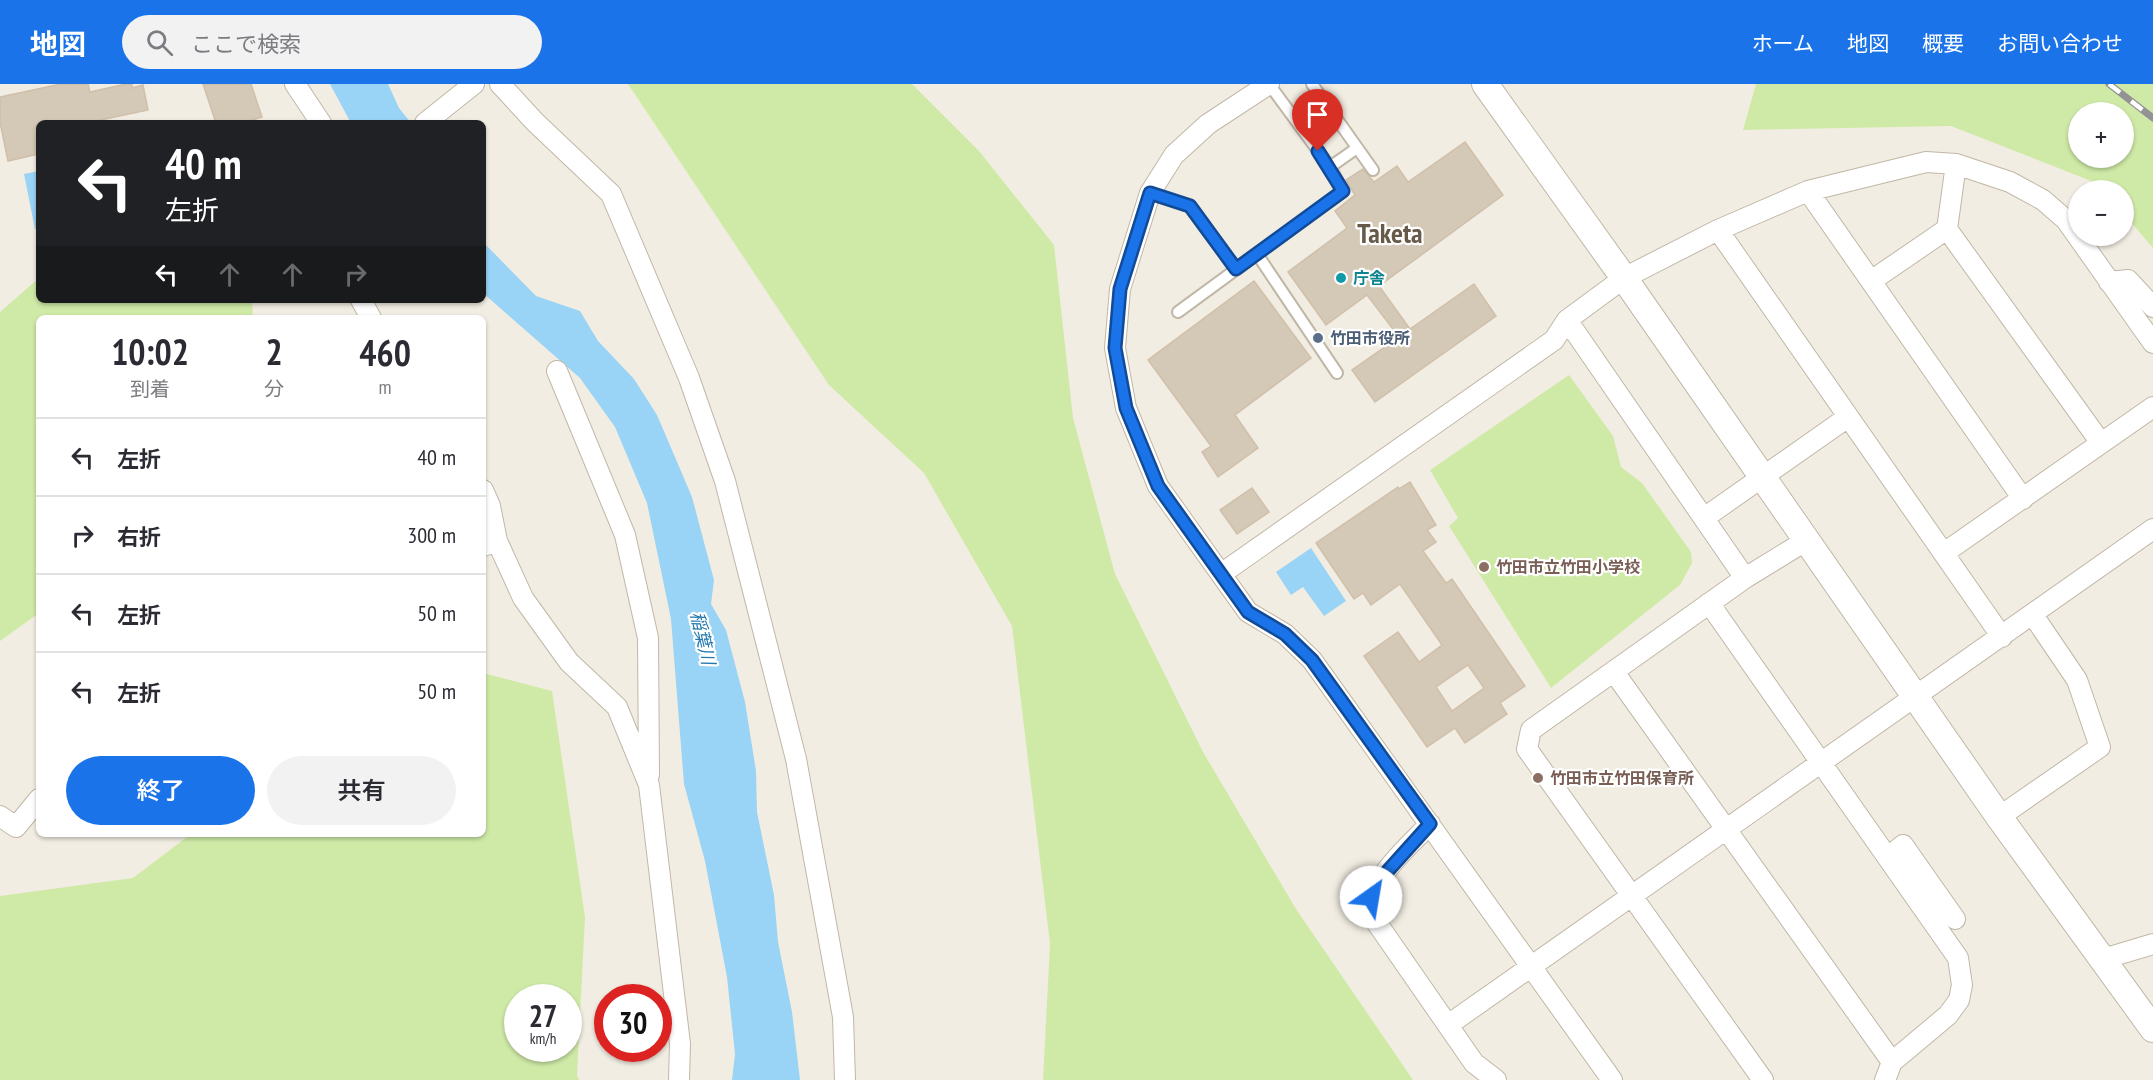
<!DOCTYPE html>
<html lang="ja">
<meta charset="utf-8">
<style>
body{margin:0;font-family:"PT Sans Narrow","Noto Sans JP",sans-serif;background:#f2f2f3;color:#2b2b33;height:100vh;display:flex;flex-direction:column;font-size:22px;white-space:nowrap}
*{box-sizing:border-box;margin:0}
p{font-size:20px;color:#7c7c81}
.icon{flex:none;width:33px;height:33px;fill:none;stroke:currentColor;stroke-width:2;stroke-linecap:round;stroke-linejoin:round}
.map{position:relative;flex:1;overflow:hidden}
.side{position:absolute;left:36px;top:231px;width:450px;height:522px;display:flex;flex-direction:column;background:#fff;border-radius:9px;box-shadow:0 2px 4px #0004}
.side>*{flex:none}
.hud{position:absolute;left:36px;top:36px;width:450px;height:183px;border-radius:9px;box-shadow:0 2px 4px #0004;background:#202124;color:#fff;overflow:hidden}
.tools{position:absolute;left:2068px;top:18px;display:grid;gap:12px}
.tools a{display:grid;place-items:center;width:66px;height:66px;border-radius:50%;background:#fff;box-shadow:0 2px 4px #0004;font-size:30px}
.speed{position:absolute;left:504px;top:900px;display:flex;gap:12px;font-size:30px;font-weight:700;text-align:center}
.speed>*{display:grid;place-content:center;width:78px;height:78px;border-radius:50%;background:#fff;box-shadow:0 2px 4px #0004;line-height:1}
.speed small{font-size:15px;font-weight:400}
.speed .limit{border:9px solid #d22;background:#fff;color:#111}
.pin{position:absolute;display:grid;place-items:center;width:51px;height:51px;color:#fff;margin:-62px -26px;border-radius:50% 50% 50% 0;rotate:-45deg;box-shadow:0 0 6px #0007}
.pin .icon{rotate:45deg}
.me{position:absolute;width:66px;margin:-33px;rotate:32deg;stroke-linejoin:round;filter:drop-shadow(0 0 4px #0008)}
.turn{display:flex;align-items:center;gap:21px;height:126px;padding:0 30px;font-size:27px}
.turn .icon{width:78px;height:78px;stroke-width:2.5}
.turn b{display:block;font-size:42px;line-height:51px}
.lanes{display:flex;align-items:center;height:57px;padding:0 30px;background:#0003;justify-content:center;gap:30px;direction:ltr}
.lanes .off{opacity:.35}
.eta{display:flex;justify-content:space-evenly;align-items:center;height:102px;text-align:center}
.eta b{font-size:36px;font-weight:600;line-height:42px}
.button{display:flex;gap:12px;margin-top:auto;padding:12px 30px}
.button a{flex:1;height:69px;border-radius:36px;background:#1a73e8;color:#fff;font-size:24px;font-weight:600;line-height:69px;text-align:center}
.button a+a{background:#f2f2f3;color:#2b2b33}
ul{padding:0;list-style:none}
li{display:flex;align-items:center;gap:18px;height:78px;padding:0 30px;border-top:2px solid #e1e1e2}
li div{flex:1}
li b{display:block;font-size:22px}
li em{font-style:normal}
header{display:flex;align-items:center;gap:36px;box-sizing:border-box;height:84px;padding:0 30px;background:#1a73e8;color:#fff}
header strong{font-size:28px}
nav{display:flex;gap:33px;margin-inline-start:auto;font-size:21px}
.search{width:420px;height:54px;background:#f2f2f3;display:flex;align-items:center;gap:15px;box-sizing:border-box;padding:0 21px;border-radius:33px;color:#7c7c81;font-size:22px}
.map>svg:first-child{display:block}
.green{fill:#cfeaa7;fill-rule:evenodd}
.water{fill:#99d3f5}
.building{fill:#d4c8b7;stroke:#d0bfa9;stroke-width:1.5;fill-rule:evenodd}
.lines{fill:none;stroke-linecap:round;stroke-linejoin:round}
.service-casing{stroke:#c1b7a7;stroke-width:14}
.minor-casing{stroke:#c1b7a7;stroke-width:22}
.tertiary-casing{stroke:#c1b7a7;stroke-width:28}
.service{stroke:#fff;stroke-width:10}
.minor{stroke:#fff;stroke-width:20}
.tertiary{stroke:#fff;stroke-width:26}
.rail-casing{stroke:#939393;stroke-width:7}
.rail{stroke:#fff;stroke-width:4.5;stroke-dasharray:14;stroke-linecap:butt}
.route-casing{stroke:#114b97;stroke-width:15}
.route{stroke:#1a73e8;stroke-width:10}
.culture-dot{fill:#0f9aa8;stroke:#fff;stroke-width:2}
.service-dot{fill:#5c6f8a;stroke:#fff;stroke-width:2}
.education-dot{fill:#8d6e63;stroke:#fff;stroke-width:2}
.labels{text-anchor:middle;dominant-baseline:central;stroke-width:4.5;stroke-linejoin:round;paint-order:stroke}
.culture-label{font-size:16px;font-weight:bold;fill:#0d838f;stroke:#fff;text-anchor:start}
.service-label{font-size:16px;font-weight:bold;fill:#4e5e75;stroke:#fff;text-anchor:start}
.education-label{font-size:16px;font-weight:bold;fill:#785e54;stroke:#fff;text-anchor:start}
.water-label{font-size:18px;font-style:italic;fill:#247aaf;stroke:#fff}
.town-label{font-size:28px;font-weight:bold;fill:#685a49;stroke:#fff}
</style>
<header>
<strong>地図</strong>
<div class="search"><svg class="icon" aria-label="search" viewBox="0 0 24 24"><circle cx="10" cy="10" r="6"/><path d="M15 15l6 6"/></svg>ここで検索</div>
<nav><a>ホーム</a><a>地図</a><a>概要</a><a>お問い合わせ</a></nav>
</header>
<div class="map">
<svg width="2153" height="996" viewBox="0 0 2153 996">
<rect width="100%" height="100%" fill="#f2ede2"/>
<!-- green -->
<path class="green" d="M628,0H912L979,67L1054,161L1073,334L1115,490L1203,668L1296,825L1413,996H1043L1050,860L1012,542L924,389L829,301Z
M1756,0H2153V164L2124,130V106H2104L2099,100L1951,42L1743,46ZM2079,28H2124V74H2079Z
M39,194V216H252L253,234H39V529L0,557V228Z
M1569,291L1613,352L1621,383L1642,399L1691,468L1692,479L1680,501L1551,604L1449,442L1458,434L1430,386Z
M483,589L552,607L585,833L577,991L579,996H0V812L133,794L191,750H483ZM518,914H568V964H518Z"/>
<!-- water -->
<path class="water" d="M330,0H388L399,24L411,39H351Z
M39,87V144L35,145L24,90Z
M483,158L536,212L580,227L598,257L634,295L657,331L692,413L714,496L711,520L726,546L745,618L756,687L757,728L774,811L778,858L792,928L800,996H732L735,970L727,893L705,777L684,700L671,535L647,419L615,343L580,294L483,209Z
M1311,464L1346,517L1324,532L1303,503L1291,511L1276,488Z"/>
<!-- building -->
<path class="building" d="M61,0H88L90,8L126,0H132V4L143,1L148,26L96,37V39H39V70L8,77L0,38V13Z
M203,0H251L262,33L243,39H216Z
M1465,58L1503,111L1379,202L1410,245L1474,200L1496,232L1375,318L1352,286L1399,253L1367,211L1326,241L1288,188L1347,144L1335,127L1355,111L1346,96L1363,85L1374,98L1397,82L1408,98Z
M1254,197L1311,274L1235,331L1258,364L1218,393L1202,368L1211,362L1148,276Z
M1410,398L1436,441L1427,446L1436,458L1423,467L1446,499L1452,495L1525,602L1500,619L1507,630L1465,659L1455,644L1427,663L1364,572L1398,548L1419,578L1442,561L1400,500L1371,521L1363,509L1354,515L1316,459L1398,403L1399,405ZM1468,581L1484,604L1452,627L1436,603Z
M1252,404L1269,428L1237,450L1220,426Z"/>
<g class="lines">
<!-- service casing -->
<g class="service-casing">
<path id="service" d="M1312,0L1373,86
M1330,83L1357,64
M1150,109L1189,122L1236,185
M1257,170L1337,289
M1178,228L1343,107L1330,83L1269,0"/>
</g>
<!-- minor casing -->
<g class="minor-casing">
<path id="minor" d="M295,0L321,39
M500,0L535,38L611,110L689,294L725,397L796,675L843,933L845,996
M1269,0L1208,40L1174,71L1150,109L1120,205L1115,264L1126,324L1158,402L1248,528L1285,550L1312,576L1612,996
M425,39L474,0
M1956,80L1947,145L2101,359
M1808,107L2023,415
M1718,146L2002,553
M1871,197L1947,145
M2109,198L2128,196L2153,223
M361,216L371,234
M1567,236L1745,494L1531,646L1527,665L1763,996
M557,287L625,451L648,554L649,691
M483,406L490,422L497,457L483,462
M1704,434L1848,333
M497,457L523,514L569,578L617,623L649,701L680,960L679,996
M1944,469L2153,323
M1221,490L1554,256L1567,236L1624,194L1718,146L1808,107L1926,78L1956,80L2010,98L2043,116L2066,136L2153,259
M1745,494L1807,456
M1709,519L1958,874L1962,901L1959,916L1948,931L1892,978L1885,996
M1614,588L1892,978
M0,732L16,743L39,715
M1999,733L2100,663L2077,596L2033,531
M1430,740C1405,766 1372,792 1370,829L1474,979L1496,996
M1888,773L1903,761L1955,835
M2103,875L2153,860
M1448,941L2153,445"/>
</g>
<!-- tertiary casing -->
<g class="tertiary-casing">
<path id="tertiary" d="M1485,0L1624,194L1999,733L2153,945"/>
</g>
<!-- service -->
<use href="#service" class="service"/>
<!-- minor -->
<use href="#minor" class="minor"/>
<!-- tertiary -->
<use href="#tertiary" class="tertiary"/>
<!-- rail casing -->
<g class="rail-casing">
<path id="rail" d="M2109,0L2153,34"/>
</g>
<!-- rail -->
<use href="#rail" class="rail"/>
</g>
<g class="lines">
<!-- route casing -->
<g class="route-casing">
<path id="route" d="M1318,67L1343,107L1236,185L1190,122L1150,109L1120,205L1115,264L1126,324L1158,402L1248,528L1285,550L1312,576L1430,740L1376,800L1371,813"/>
</g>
<!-- route -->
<use href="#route" class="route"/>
</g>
<!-- markers -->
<circle class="culture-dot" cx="1341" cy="194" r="6"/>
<circle class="service-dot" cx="1318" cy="254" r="6"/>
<g class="education-dot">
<circle cx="1484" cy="483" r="6"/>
<circle cx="1538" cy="694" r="6"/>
</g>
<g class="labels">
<!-- culture labels -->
<g class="culture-label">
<text x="1353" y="194">庁舎</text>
</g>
<!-- service labels -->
<g class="service-label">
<text x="1330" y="254">竹田市役所</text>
</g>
<!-- education labels -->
<g class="education-label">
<text x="1496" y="483">竹田市立竹田小学校</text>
<text x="1550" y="694">竹田市立竹田保育所</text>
</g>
<!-- water labels -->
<g class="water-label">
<text transform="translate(703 554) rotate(77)">稲葉川</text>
</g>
<!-- town labels -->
<g class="town-label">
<text x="1390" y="148">Taketa</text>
</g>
</g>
</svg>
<div class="tools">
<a>+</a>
<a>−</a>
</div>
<div class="speed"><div>27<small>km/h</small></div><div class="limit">30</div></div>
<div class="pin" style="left:1318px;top:67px;background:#d93025"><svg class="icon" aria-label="arrive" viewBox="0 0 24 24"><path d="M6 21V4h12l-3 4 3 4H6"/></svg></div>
<svg class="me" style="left:1371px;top:813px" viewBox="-20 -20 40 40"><circle r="19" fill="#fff"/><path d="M0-13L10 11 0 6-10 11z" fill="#1a73e8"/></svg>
<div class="hud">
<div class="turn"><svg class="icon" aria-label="left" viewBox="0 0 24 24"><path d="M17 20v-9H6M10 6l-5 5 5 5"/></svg><div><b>40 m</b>左折</div></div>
<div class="lanes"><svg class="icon" aria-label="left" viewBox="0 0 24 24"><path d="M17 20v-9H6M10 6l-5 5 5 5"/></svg><svg class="icon off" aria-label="ahead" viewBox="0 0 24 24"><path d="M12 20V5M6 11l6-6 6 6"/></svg><svg class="icon off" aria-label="ahead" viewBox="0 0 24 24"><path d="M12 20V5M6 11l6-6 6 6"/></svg><svg class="icon off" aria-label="right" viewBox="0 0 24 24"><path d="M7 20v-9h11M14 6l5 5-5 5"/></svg></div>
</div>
<section class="side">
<div class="eta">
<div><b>10:02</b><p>到着</p></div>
<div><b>2</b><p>分</p></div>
<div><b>460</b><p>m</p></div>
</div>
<ul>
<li><svg class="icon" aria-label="left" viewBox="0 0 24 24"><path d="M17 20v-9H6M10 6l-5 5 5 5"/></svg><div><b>左折</b></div><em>40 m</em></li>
<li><svg class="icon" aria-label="right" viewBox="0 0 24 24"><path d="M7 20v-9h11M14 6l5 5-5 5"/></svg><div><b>右折</b></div><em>300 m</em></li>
<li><svg class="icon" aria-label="left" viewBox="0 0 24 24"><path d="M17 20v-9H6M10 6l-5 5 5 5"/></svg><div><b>左折</b></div><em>50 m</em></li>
<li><svg class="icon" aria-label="left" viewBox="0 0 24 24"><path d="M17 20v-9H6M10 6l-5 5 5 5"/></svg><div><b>左折</b></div><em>50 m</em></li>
</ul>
<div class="button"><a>終了</a><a>共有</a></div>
</section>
</div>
